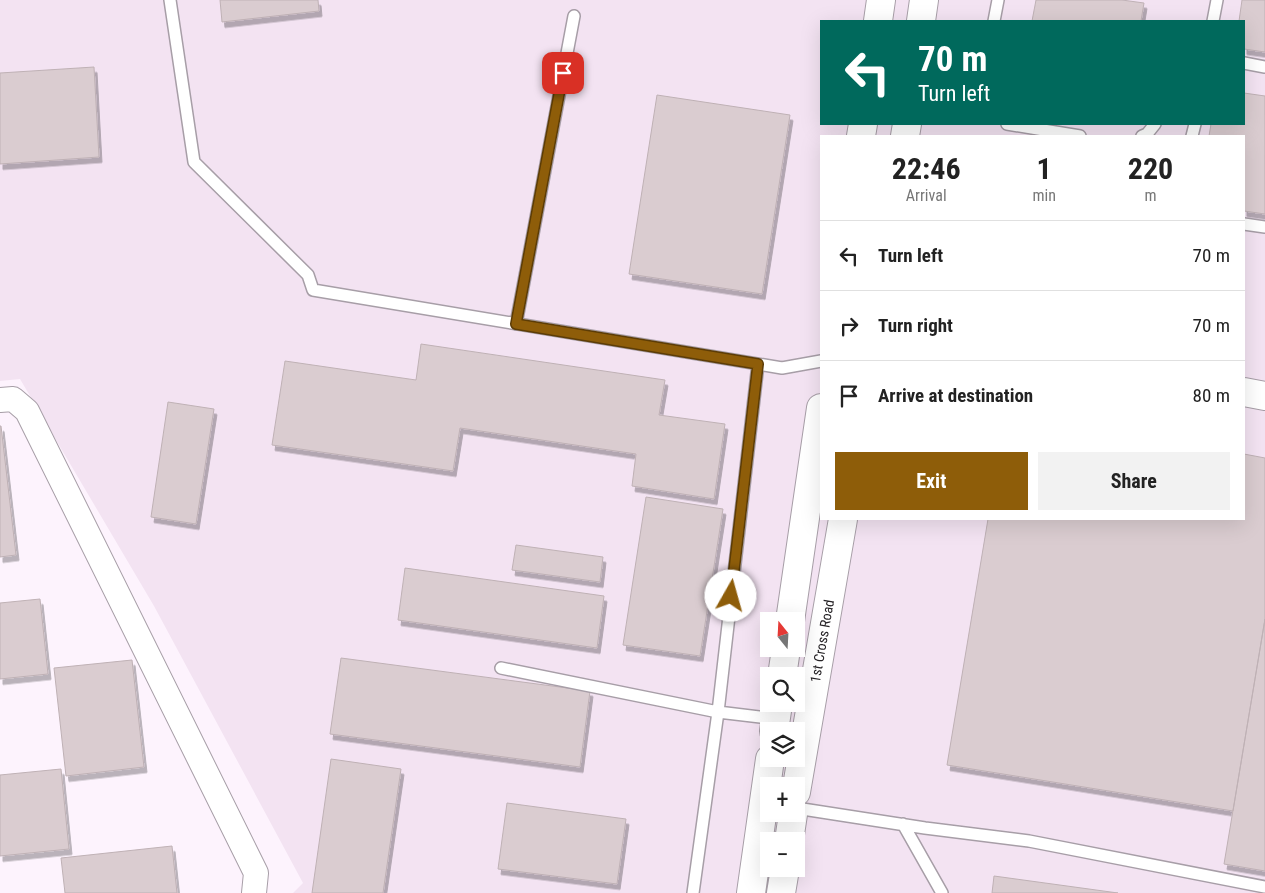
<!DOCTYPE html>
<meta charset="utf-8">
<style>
body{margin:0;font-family:"Roboto Condensed",sans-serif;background:#f2f2f2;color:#222;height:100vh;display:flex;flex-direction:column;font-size:19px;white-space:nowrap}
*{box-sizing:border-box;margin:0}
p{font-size:16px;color:#767676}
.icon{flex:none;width:28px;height:28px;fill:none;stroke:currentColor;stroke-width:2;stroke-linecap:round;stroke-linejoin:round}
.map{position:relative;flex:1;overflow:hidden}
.panel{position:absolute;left:820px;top:135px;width:425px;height:385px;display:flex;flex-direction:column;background:#fff;border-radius:0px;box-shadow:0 5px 20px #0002}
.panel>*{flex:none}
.banner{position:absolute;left:820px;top:20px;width:425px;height:105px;border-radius:0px;box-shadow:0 5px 20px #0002;background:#00695c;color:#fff;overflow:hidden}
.needle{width:32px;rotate:342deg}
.tools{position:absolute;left:760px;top:612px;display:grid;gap:10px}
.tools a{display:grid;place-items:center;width:45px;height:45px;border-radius:0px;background:#fff;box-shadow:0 5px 20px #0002;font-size:25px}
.pin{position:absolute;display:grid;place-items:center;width:42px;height:42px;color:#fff;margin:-21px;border-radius:10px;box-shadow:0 2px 8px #0006}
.me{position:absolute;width:55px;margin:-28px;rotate:7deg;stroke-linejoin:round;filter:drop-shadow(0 0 4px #0008)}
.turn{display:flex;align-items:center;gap:18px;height:105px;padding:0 15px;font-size:22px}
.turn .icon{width:65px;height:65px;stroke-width:2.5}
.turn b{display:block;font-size:35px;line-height:42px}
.eta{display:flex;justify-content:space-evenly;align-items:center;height:85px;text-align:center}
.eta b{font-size:30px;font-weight:700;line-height:35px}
.button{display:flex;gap:10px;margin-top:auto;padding:10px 15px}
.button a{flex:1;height:58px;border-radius:0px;background:#8e5d09;color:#fff;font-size:20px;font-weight:700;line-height:58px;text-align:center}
.button a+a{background:#f2f2f2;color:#222}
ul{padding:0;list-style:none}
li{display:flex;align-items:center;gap:15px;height:70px;padding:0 15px;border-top:1px solid #e0e0e0}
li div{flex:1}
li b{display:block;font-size:19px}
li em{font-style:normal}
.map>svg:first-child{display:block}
.built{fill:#f3e3f2;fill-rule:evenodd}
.building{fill:#daccd0;stroke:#bfb1b5;filter:url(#shadow)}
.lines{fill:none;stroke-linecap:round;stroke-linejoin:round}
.service-casing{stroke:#a79ea7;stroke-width:14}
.minor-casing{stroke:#a79ea7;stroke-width:26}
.tertiary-casing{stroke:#a79ea7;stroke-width:30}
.secondary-casing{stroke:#a79ea7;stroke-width:30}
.service{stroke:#fff;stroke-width:11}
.minor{stroke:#fff;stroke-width:24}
.tertiary{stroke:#fff;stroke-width:28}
.secondary{stroke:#fff;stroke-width:28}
.route-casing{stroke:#5c3c06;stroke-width:12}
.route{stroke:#8e5d09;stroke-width:9}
.labels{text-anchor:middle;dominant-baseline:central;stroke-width:4;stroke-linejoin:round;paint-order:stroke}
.street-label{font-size:14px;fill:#262326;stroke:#fff}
</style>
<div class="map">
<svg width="1265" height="893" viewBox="0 0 1265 893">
<defs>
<filter id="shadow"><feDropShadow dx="3" dy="5.5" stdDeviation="0" flood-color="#0004"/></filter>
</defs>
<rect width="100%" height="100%" fill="#fdf3fd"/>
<!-- built -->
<path class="built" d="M0,0H1265V893H293L303,883L154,606L20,379L0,381ZM821,21H1244V124H821ZM821,136H1244V519H821ZM769,621H796V649H769ZM769,676H796V704H769ZM769,731H796V759H769ZM769,786H796V814H769ZM769,841H796V869H769Z"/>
<!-- building -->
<path class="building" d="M220,0H318L319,11L222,22Z
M1036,0H1122L1144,3L1141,21H1032Z
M1242,0H1265V52L1244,49V21H1239Z
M94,67L99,157L0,164V73Z
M1244,93L1265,96V214L1244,211V136H1209L1211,124H1244Z
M657,95L790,115L762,294L629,274Z
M421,344L665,380L659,415L725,424L714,499L632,486L636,454L460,428L453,471L272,445L285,361L416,380Z
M168,402L214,409L196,524L151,517Z
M0,426H1L16,555L0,557Z
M1244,454L1265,458V619L1233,811L947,765L988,519H1244Z
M646,497L723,509L700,656L623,645Z
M516,545L603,557L600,582L512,570Z
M405,568L604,596L597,648L398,620Z
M40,599L48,674L0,679V603Z
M1265,619V871L1224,864Z
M341,658L590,691L580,767L330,734Z
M132,660L144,767L66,776L54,668Z
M331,759L401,769L383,893H312Z
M61,769L69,849L0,856V775Z
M507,803L626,819L617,884L498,869Z
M172,846L177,893H65L61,858Z
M994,876L1118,893H992Z"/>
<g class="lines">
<!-- service casing -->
<g class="service-casing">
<path id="service" d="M170,0L194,162L308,275L313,290L782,368L821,361
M994,21L998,0
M1213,21L1217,0
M1244,63L1265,67
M1007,124L1080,136
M1142,136L1147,134L1155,124
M1192,136L1195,124
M1244,224L1265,227
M516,324L574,16
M758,364L718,712L776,719
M501,668L718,712L693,893
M796,808L925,828L1029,841L1265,887
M903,824L942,893"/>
</g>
<!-- minor casing -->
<g class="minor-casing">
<path id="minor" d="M0,400L13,399L27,411L256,873L254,893"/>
</g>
<!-- tertiary casing -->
<g class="tertiary-casing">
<path id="tertiary" d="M1244,392L1265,396"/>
</g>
<!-- secondary casing -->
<g class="secondary-casing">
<path id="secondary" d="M878,21L881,0
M921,21L924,0
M861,136L863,124
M905,136L907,124
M790,621L821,408
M782,676L786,649
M774,731L778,704
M796,792L843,519
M789,841L793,814
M751,893L770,759
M781,893L785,869"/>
</g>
<!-- service -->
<use href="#service" class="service"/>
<!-- minor -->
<use href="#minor" class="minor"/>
<!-- tertiary -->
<use href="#tertiary" class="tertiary"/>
<!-- secondary -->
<use href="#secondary" class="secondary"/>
</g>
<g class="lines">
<!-- route casing -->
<g class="route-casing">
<path id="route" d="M563,73L516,324L758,364L731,596"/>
</g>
<!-- route -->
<use href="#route" class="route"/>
</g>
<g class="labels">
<!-- street labels -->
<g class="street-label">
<text transform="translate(822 641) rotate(-80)">1st Cross Road</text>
</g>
</g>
</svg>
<div class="tools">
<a><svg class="needle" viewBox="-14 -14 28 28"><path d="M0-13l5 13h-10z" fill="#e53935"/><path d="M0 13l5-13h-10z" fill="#767676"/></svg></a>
<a><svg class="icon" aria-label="search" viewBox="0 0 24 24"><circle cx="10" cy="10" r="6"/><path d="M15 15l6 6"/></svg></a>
<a><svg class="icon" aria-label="layers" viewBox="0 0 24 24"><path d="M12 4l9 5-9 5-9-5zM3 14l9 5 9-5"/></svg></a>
<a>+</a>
<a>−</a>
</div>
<div class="pin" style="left:563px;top:73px;background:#d93025"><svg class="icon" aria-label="arrive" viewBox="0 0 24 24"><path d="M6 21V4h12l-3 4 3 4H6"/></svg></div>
<svg class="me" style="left:731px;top:596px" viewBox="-20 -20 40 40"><circle r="19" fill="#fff"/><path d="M0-13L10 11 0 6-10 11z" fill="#8e5d09"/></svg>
<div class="banner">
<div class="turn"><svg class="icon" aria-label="left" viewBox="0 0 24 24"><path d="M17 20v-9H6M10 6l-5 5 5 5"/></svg><div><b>70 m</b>Turn left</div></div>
</div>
<section class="panel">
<div class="eta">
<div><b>22:46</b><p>Arrival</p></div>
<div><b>1</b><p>min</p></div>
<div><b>220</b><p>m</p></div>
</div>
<ul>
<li><svg class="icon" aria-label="left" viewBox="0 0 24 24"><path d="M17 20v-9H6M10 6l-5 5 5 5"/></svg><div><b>Turn left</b></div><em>70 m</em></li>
<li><svg class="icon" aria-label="right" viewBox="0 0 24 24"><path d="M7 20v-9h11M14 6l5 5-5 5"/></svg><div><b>Turn right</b></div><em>70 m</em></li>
<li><svg class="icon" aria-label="arrive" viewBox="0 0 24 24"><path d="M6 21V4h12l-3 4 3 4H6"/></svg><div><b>Arrive at destination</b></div><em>80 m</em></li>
</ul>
<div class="button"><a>Exit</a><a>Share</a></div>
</section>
</div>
